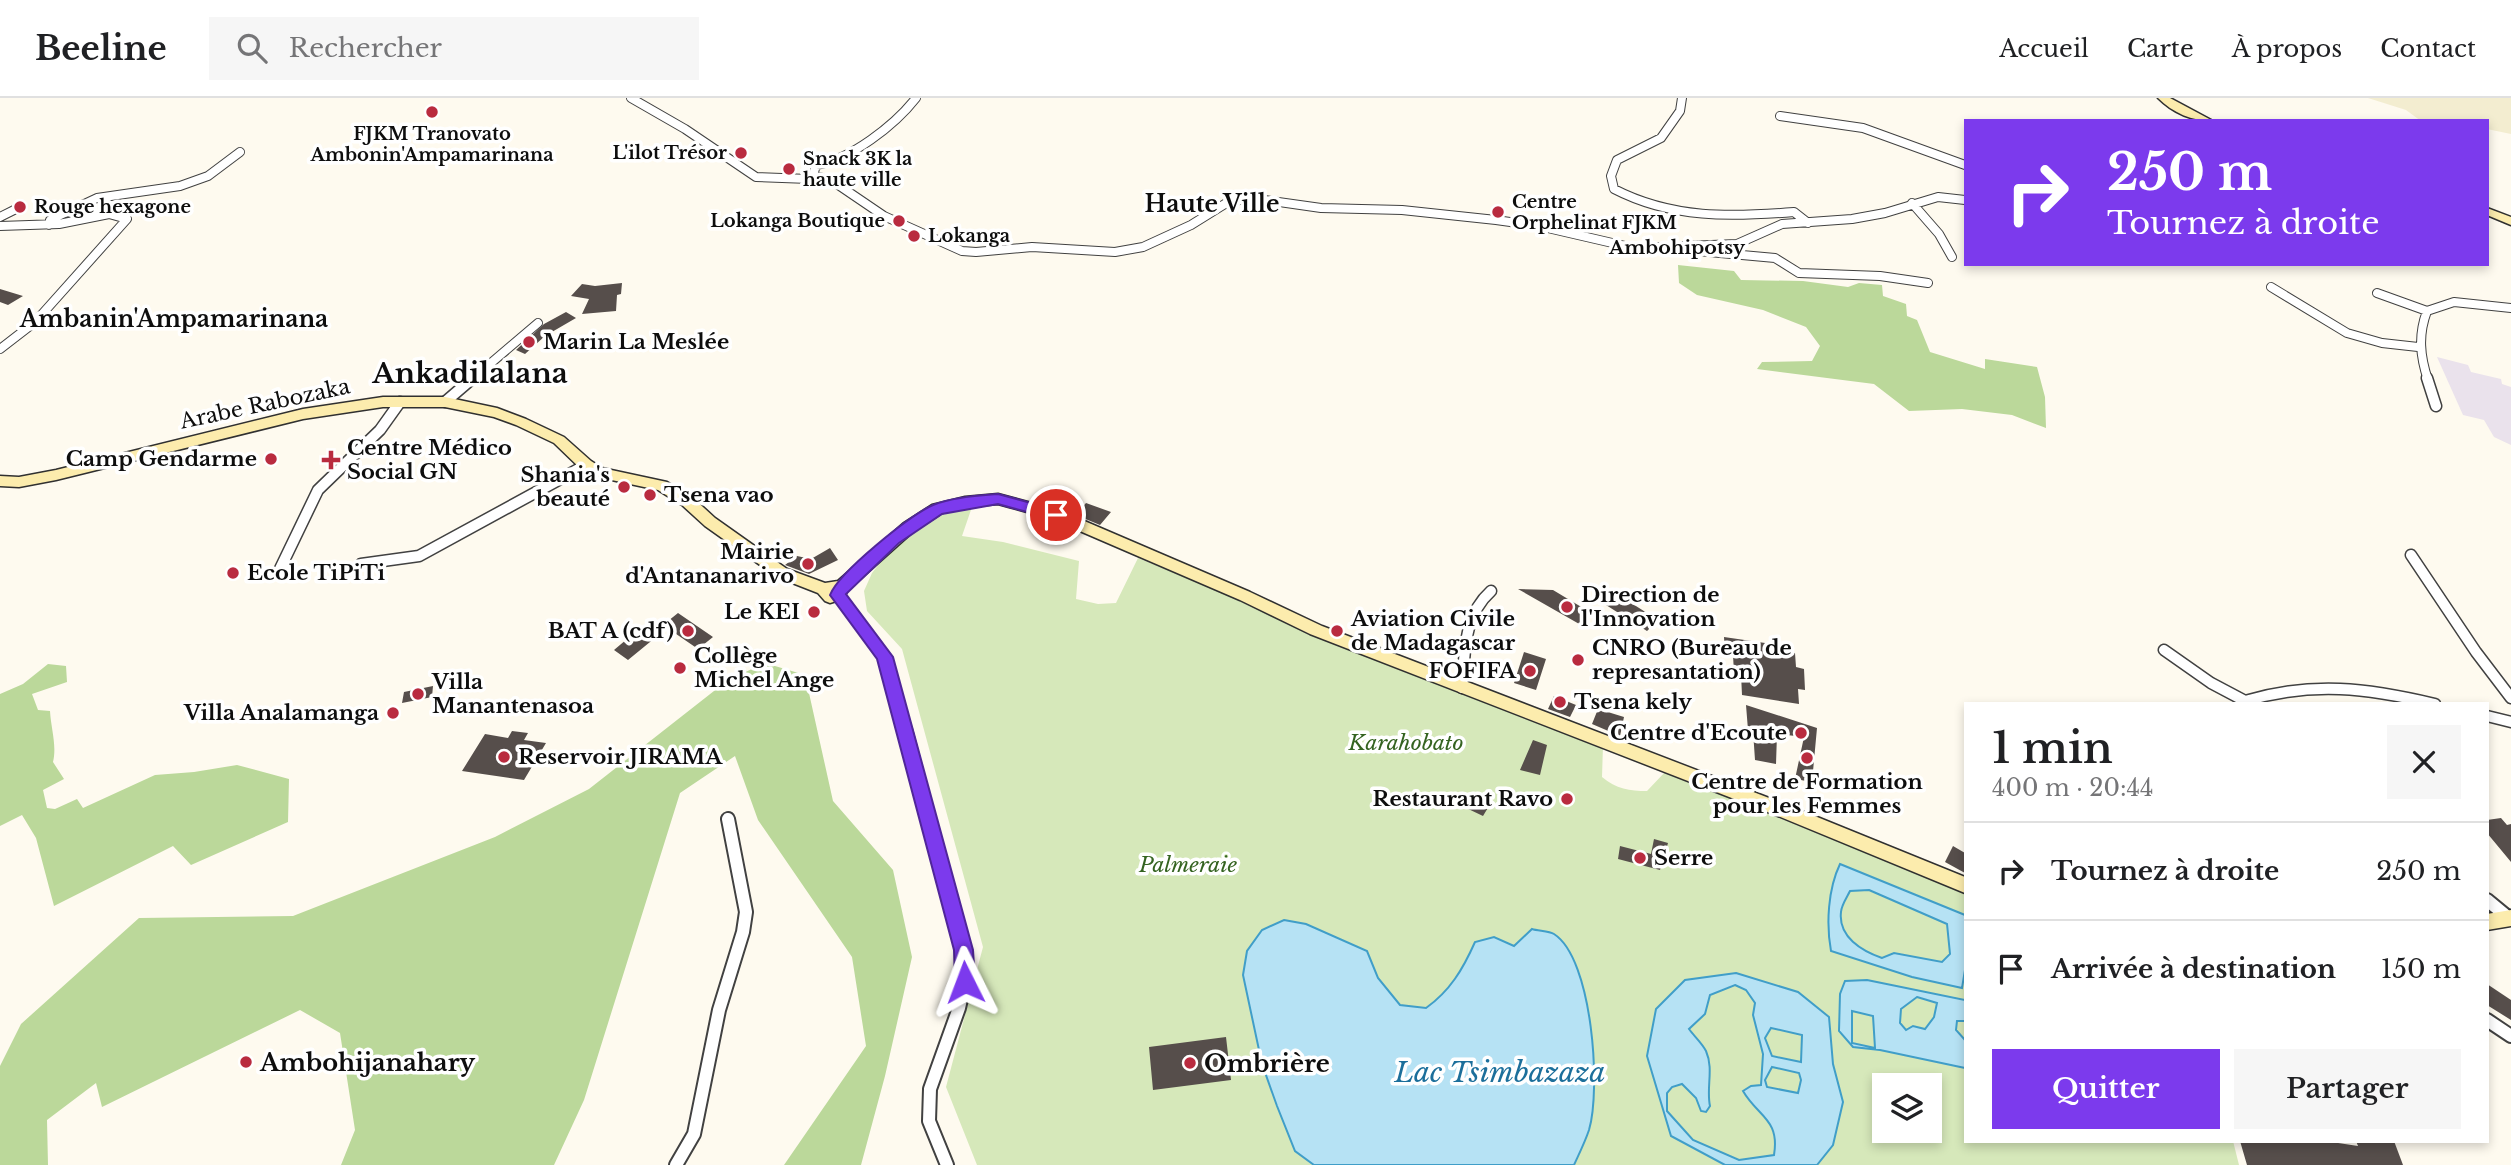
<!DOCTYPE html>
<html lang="fr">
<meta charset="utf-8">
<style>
body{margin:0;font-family:"Libre Baskerville",serif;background:#f6f6f6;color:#202124;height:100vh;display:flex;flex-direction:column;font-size:26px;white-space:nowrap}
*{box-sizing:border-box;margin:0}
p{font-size:23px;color:#757577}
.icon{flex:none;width:38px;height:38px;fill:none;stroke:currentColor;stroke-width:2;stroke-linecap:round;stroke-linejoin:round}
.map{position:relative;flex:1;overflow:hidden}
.panel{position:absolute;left:1964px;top:604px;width:525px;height:441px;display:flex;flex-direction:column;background:#fff;border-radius:0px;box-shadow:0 4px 10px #0003}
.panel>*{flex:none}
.hud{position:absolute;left:1964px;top:21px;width:525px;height:147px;border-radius:0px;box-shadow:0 4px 10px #0003;background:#7c3aed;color:#fff;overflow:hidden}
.fabs{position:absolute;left:1872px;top:975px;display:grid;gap:14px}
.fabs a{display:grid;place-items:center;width:70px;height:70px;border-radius:0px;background:#fff;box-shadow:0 4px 10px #0003;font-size:35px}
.pin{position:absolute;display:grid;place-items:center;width:60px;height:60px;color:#fff;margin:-30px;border:4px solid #fff;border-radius:50%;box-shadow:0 2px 7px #0007}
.me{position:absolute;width:77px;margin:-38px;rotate:357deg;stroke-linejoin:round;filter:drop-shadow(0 0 5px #0008)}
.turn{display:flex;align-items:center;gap:24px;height:147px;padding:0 28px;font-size:32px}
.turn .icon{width:91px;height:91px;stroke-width:2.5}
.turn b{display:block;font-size:49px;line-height:60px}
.round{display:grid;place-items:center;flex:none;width:74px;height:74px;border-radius:0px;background:#f6f6f6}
.head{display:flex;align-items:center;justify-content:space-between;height:119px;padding:0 28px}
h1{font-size:42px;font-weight:600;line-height:52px}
.button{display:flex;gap:14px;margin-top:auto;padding:14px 28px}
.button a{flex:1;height:80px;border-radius:0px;background:#7c3aed;color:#fff;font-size:28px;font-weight:600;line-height:80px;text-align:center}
.button a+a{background:#f6f6f6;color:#202124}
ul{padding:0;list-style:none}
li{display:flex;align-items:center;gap:21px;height:98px;padding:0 28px;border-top:2px solid #e0e0e0}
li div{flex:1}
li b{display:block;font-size:26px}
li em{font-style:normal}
header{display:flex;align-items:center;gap:42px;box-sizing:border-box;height:98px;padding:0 35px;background:#fff;border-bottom:2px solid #e0e0e0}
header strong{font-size:33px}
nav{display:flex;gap:38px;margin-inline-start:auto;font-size:24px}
.search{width:490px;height:63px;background:#f6f6f6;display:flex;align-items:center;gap:18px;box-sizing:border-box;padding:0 24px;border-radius:0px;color:#757577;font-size:26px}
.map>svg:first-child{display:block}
.industrial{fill:#eae2ec}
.farmland{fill:#f3edd0}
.green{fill:#d6e8ba;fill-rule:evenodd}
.forest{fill:#bbd89a}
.water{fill:#b6e2f4;stroke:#409ec8;stroke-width:2;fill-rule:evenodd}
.building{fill:#564e4b}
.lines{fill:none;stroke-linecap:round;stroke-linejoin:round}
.street-far2-casing{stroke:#414141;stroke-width:10}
.street-far1-casing{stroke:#414141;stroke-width:13}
.street-casing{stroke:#414141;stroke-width:16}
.secondary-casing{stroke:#303030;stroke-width:3}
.street-far2{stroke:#fff;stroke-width:8}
.street-far1{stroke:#fff;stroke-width:10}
.street{stroke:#fff;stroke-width:12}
.secondary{fill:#fcecad;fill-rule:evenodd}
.route{fill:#7c3aed;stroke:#51269a;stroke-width:2}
.poi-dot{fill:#b92b3f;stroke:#fff;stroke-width:2.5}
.labels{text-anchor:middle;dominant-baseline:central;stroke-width:7;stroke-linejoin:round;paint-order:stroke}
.far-poi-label{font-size:18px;font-weight:bold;fill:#0e0e0e;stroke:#fff;text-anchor:start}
.far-neighbourhood-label{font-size:19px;font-weight:bold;fill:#0e0e0e;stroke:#fff}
.poi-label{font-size:21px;font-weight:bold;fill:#0e0e0e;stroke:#fff;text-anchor:start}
.street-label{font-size:21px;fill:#0e0e0e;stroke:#fff}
.park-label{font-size:21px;font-style:italic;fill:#346320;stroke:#fff}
.far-district-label{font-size:23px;font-weight:bold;fill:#0e0e0e;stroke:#fff}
.neighbourhood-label{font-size:23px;font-weight:bold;fill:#0e0e0e;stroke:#fff}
.near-poi-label{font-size:24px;font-weight:bold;fill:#0e0e0e;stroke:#fff;text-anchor:start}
.district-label{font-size:28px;font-weight:bold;fill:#0e0e0e;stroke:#fff}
.near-water-label{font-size:28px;font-style:italic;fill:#1c6f9b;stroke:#fff}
</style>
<header>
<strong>Beeline</strong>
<div class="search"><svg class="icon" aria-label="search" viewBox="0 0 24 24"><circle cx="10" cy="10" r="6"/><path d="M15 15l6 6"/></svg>Rechercher</div>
<nav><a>Accueil</a><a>Carte</a><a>À propos</a><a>Contact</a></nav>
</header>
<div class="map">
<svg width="2511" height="1067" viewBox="0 0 2511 1067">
<rect width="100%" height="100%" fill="#fefaef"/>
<!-- industrial -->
<path class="industrial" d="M2437,259L2468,267L2471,274L2501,281L2502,286L2511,289V347L2494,339L2484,322L2463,317Z"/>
<!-- farmland -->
<path class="farmland" d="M2368,0H2511V36L2487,31V23H2421L2406,12Z"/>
<!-- green -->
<path class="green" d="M973,406L962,438L1003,444L1079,463L1076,501L1098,506L1116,505L1138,460L1603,647L1602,679C1616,691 1630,693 1647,693L1665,674L1837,740L1965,794V1043H2233L2239,1067H977L946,989L983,849L902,551L867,513L864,493L872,475L884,460L916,429L945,413ZM1885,987H1930V1032H1885Z"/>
<!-- forest -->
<path class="forest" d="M1678,167L1734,173L1741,182L1803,183L1848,189L1859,185L1882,187L1883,198L1906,206L1907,218L1917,222L1930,254L1985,271V261L2037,269L2045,299L2046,330L2012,317L1962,311L1909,313L1874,286L1757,271L1762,264L1812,263L1820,248L1806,229L1763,212L1697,197L1679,185Z
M765,565L805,577L833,703L893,772L912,859L885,978L861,1067H784L866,948L852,859L758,722L735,658L680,695L584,1002L554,1067H341L355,1032L340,935L300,912L102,1009L96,985L47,1022L48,1067H0V968L21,926L139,820L293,818L495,739L589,691L728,582Z
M48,566L66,568L67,584L32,596L38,612L50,613C51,631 57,647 53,664L64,681L43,692L47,710L55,711L77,701L83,710L155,677L194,674L237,667L289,681L288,724L191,767L173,748L54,808L36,740L22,717L0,728V596L23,586Z"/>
<!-- water -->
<path class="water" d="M1840,766L1965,817V872L1962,890L1912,879L1831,853C1826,826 1828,791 1840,766ZM1869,792L1947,826L1950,856L1942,864L1894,855L1882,860C1862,853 1838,839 1841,814C1841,808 1847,799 1850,793Z
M1284,822L1306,826L1367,853L1378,880L1400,907L1426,910C1450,893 1463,871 1475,844L1494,839L1514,848L1532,831C1538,833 1549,833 1554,836C1593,861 1601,992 1589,1032C1585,1044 1579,1056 1574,1067H1314L1295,1053L1277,1008L1262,966L1243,877L1247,853L1262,832Z
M1736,875L1798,894L1829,919L1833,966L1843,1004L1833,1047L1817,1067H1725L1671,1038L1647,958L1656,911L1685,882ZM1735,887L1746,892L1755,905L1753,917L1763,956L1761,987L1751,988L1743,993C1758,1019 1780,1021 1774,1057L1739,1062L1693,1042L1667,1013V995L1672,989L1682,986L1696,1000L1701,1013L1706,1014L1710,1008C1706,990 1714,971 1706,953C1702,945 1694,938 1689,931L1705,916L1710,897ZM1771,930L1802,937L1801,964L1772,958L1765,940ZM1772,969L1799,975L1801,982L1798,995L1767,989L1765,982Z
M1867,882L1965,902V923H1957L1956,932L1965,942V970L1880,952L1853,949L1839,933L1840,896L1845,883ZM1917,899L1937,905L1934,919L1925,931L1913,928L1906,932L1900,925L1901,911ZM1852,913L1873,918L1875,950L1852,945Z"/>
<!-- building -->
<path class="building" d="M622,185L621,196L617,197L616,213L582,216L589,201L571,198L582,186L595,188Z
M0,191L23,198L8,207L0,204Z
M566,214L576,220L545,238L525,256L516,252L544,226Z
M1086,405L1111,414L1100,427L1076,417Z
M830,450L838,462L809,476L785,467L797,458L811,461Z
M1518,491L1553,492L1593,516L1581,527Z
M1617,496L1658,522L1647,533L1606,507Z
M678,515L713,539L698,551L663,527Z
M646,525L661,535L628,562L614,552Z
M1724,539L1772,546V551L1795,555L1796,569L1804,571L1805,592L1798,591L1799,606L1742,597L1741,576L1734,575L1733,557L1725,555Z
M1524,554L1546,561L1536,592L1514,585Z
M433,588L432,599L402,605L404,594Z
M1554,598L1576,607L1570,619L1548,611Z
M1746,607L1817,630L1812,684L1795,681L1804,639L1777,636L1776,666L1755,662L1753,633L1748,632Z
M1598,611L1624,619L1620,638L1592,626Z
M512,633L528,635L524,642L546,645L524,682L462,673L485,636L508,640Z
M1533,642L1547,647L1540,677L1520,672Z
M1468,697L1489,708L1483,718L1462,708Z
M2501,720L2507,727L2511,726V764L2487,735V722Z
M1654,741L1668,745L1660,772L1618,761L1620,748L1651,756Z
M1953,748L1965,755V775L1945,764Z
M2487,886L2511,902V922L2487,907Z
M1226,939L1231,982L1153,992L1149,949Z
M2240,1043H2325L2358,1048L2356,1043H2394L2403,1067H2247Z"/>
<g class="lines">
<!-- street-far2 casing -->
<g class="street-far2-casing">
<path id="street-far2" d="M631,0L685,31L756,79L809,81L813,78L831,82L884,118L962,153L976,154L1032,149L1115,154L1143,149L1191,127L1228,104L1251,100L1321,110L1402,112L1496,122L1539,128L1634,150L1737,146L1782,126L1852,121L1885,115L1938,99L1965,102
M1682,0L1680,13L1661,40L1617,62L1611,78L1614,91C1672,121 1731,119 1794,114L1808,125
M1780,18L1863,30L1965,67
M813,78L816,67C850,62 895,27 916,0
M1912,105L1939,136L1952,159
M0,119L14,112
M49,127L50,122L97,100L180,88L208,78L240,54
M0,128L59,126L109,116L127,121L35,224L0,251
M1698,153L1775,160L1799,175L1880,178L1928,185
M2271,189L2347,235L2382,245L2418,249
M2377,195L2427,213
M471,282L538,225
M2428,282C2420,258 2418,237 2427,213L2454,204L2511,210"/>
</g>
<!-- street-far1 casing -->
<g class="street-far1-casing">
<path id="street-far1" d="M2427,280L2436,308
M445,304L473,280
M2411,457L2476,554L2511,600
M361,466L419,458L586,367
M278,475L318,392L380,332L400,304
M838,497L885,559L906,632
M2164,552L2211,585L2245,603C2313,583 2367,590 2435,606
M1462,590C1465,555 1463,518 1491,493
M2487,618L2511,624"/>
</g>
<!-- street casing -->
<g class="street-casing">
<path id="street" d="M905,631L963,852L965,884L959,910L930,991L929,1023L947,1067
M2487,802L2509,820
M2487,922L2511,938
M676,1067L694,1036L719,912L743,834L746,814L728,721"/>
</g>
<!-- secondary casing -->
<g class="secondary-casing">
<path id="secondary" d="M2158,0H2170L2213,23C2192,23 2173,15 2158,0Z
M2487,110L2511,119V127L2487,117Z
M383,299H445L497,310L526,321L564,339L591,363L602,370L667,384L692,399L715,420L787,471L825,485L838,483L904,425L932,407L965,399L998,396L1061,413L1250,494L1322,528L1790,708L1965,779V795L1778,718L1310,536L1240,502L1052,421L998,406L965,409L942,415L914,433L848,492L843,501L830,505L825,503L818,495L777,479L705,428L682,407L658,392L593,378L581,371L554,345L516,327L494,319L445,309H383L303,321L56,382L19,389L0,388V378L19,379L56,372L303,311Z
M2511,812V828L2487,832V816Z"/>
</g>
<!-- street-far2 -->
<use href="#street-far2" class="street-far2"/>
<!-- street-far1 -->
<use href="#street-far1" class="street-far1"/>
<!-- street -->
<use href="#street" class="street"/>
<!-- secondary -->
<use href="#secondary" class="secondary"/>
</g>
<!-- route -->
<path class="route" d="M998,396L1061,413L1063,417L1056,422L998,406L942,416L899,445L846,496L893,559L973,852L975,884L972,891L965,893L958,891L955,884L954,852L877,561L830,497C839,474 909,418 933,407C953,399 977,398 998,396Z"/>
<!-- markers -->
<g class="poi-dot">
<circle cx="432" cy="14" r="7"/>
<circle cx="741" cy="55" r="7"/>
<circle cx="789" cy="71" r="7"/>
<circle cx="20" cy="109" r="7"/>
<circle cx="1498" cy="114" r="7"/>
<circle cx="899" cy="123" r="7"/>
<circle cx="914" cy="138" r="7"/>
<circle cx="529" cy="244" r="7"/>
<circle cx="271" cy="361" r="7"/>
<path d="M327.5 351.5h7v7h7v7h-7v7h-7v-7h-7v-7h7z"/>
<circle cx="624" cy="389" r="7"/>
<circle cx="650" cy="397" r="7"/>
<circle cx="808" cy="466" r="7"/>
<circle cx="233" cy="475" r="7"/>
<circle cx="1567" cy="509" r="7"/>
<circle cx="814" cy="514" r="7"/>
<circle cx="688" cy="533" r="7"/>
<circle cx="1337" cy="533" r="7"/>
<circle cx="1578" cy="562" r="7"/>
<circle cx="680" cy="570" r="7"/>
<circle cx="1530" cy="573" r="7"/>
<circle cx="418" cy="596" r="7"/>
<circle cx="1560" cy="604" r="7"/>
<circle cx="393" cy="615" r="7"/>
<circle cx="1801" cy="635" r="7"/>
<circle cx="504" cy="659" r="7"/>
<circle cx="1807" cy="660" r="7"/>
<circle cx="1567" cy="701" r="7"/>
<circle cx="1640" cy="760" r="7"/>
<circle cx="246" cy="964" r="7"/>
<circle cx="1190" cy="965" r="7"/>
</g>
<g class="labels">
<!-- far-poi labels -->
<g class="far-poi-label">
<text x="432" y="36" text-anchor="middle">FJKM Tranovato<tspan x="432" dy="21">Ambonin'Ampamarinana</tspan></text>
<text x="727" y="55" text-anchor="end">L'ilot Trésor</text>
<text x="803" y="61">Snack 3K la<tspan x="803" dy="21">haute ville</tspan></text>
<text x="1512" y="104">Centre<tspan x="1512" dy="21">Orphelinat FJKM</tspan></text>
<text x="34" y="109">Rouge hexagone</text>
<text x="885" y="123" text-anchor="end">Lokanga Boutique</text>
<text x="928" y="138">Lokanga</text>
</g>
<!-- far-neighbourhood labels -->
<g class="far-neighbourhood-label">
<text x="1677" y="149">Ambohipotsy</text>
</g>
<!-- poi labels -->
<g class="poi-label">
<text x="543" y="244">Marin La Meslée</text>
<text x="347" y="350">Centre Médico<tspan x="347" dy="24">Social GN</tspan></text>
<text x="257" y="361" text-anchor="end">Camp Gendarme</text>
<text x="610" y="377" text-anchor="end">Shania's<tspan x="610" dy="24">beauté</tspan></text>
<text x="664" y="397">Tsena vao</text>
<text x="794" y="454" text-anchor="end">Mairie<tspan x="794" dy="24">d'Antananarivo</tspan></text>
<text x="247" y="475">Ecole TiPiTi</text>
<text x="1581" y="497">Direction de<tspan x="1581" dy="24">l'Innovation</tspan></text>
<text x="800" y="514" text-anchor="end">Le KEI</text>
<text x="1351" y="521">Aviation Civile<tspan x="1351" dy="24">de Madagascar</tspan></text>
<text x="674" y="533" text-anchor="end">BAT A (cdf)</text>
<text x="1592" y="550">CNRO (Bureau de<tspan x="1592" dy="24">represantation)</tspan></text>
<text x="694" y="558">Collège<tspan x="694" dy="24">Michel Ange</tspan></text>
<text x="1516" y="573" text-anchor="end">FOFIFA</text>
<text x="432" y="584">Villa<tspan x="432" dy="24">Manantenasoa</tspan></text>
<text x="1574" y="604">Tsena kely</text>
<text x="379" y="615" text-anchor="end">Villa Analamanga</text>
<text x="1787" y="635" text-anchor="end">Centre d'Ecoute</text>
<text x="518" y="659">Reservoir JIRAMA</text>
<text x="1807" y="684" text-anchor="middle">Centre de Formation<tspan x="1807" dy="24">pour les Femmes</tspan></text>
<text x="1553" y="701" text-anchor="end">Restaurant Ravo</text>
<text x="1654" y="760">Serre</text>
</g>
<!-- street labels -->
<g class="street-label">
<text transform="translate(265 306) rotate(-12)">Arabe Rabozaka</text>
</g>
<!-- park labels -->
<g class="park-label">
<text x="1406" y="645">Karahobato</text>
<text x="1188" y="767">Palmeraie</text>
</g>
<!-- far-district labels -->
<g class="far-district-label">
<text x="1212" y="106">Haute Ville</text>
</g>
<!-- neighbourhood labels -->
<g class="neighbourhood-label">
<text x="174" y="221">Ambanin'Ampamarinana</text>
</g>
<!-- near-poi labels -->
<g class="near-poi-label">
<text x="260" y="964">Ambohijanahary</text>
<text x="1204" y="965">Ombrière</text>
</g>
<!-- district labels -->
<g class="district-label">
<text x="470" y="275">Ankadilalana</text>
</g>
<!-- near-water labels -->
<g class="near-water-label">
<text x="1500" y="974">Lac Tsimbazaza</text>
</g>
</g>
</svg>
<div class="fabs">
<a><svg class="icon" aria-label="layers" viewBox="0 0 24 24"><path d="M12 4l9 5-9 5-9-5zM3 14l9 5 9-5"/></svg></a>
</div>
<div class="pin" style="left:1056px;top:417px;background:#d93025"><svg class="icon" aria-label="arrive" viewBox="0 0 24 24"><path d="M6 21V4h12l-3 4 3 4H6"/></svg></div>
<svg class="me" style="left:965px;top:884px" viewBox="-20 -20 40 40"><path d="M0-17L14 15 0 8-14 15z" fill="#7c3aed" stroke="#fff" stroke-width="4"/></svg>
<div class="hud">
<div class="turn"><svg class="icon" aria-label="right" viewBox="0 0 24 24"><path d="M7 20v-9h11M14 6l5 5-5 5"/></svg><div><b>250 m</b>Tournez à droite</div></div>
</div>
<section class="panel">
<div class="head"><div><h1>1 min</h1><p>400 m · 20:44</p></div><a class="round"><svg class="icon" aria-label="close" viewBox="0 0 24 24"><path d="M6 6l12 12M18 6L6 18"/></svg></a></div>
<ul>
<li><svg class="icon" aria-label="right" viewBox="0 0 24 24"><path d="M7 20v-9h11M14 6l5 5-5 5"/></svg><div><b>Tournez à droite</b></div><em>250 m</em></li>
<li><svg class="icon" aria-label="arrive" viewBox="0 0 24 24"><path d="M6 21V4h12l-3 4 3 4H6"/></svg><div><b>Arrivée à destination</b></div><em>150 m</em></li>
</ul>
<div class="button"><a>Quitter</a><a>Partager</a></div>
</section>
</div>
